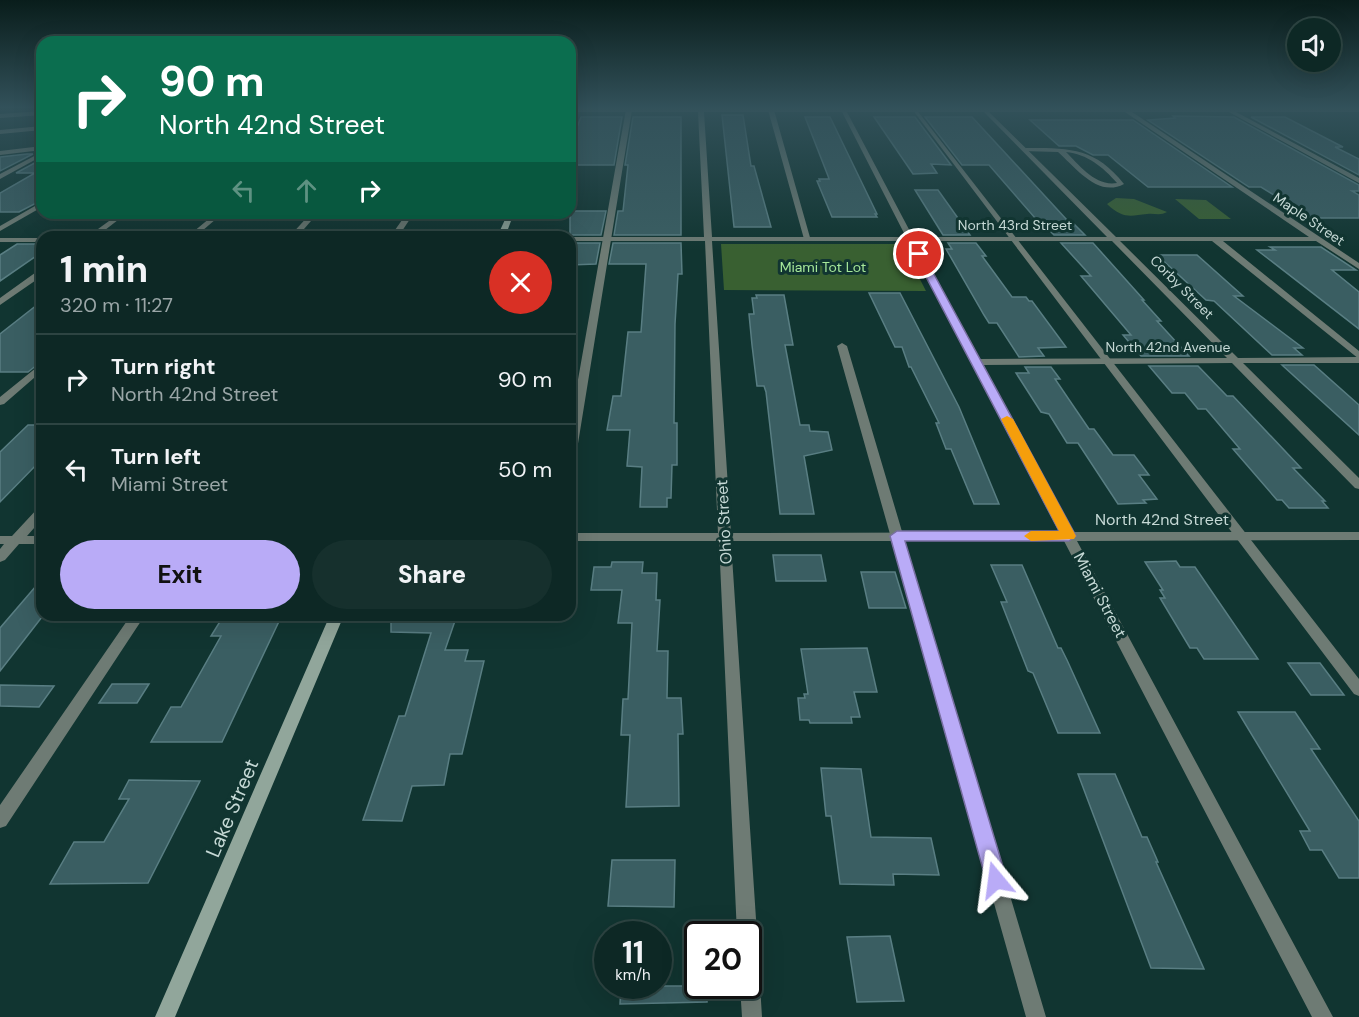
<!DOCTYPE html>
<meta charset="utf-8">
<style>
body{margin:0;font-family:"DM Sans",sans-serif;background:#16302d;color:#f1f3f6;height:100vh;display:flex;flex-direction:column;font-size:22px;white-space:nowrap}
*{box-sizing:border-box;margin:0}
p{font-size:20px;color:#9aa6a7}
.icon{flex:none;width:33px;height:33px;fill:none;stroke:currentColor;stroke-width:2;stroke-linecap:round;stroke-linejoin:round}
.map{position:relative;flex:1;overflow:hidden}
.drawer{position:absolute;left:36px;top:231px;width:540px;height:390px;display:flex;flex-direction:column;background:#0d2825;border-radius:18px;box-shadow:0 6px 24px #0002,0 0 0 2px #2d4442}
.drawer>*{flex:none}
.banner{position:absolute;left:36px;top:36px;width:540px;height:183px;border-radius:18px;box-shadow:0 6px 24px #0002,0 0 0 2px #2d4442;background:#0b6e4f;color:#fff;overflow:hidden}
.fabs{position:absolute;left:1287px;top:18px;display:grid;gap:12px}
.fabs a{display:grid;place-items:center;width:54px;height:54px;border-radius:50%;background:#0d2825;box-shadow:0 6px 24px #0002,0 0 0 2px #2d4442;font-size:30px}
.speed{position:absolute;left:594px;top:921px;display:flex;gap:12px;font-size:30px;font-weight:700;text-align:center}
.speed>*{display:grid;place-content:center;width:78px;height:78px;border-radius:50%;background:#0d2825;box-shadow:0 6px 24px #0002,0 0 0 2px #2d4442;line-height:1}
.speed small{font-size:15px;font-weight:400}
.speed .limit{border:3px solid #111;border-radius:9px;background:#fff;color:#111}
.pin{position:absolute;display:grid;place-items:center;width:51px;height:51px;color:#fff;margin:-26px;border:3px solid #fff;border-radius:50%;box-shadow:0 2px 6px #0007}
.me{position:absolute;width:66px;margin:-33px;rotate:344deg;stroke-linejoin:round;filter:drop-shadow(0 0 4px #0008)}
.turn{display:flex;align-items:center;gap:21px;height:126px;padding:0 24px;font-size:27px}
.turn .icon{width:78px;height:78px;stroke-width:2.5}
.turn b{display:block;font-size:42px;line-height:51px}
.lanes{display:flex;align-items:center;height:57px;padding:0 24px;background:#0003;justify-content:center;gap:30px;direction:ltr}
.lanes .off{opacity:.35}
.round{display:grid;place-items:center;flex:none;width:63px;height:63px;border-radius:32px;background:#16302d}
.overview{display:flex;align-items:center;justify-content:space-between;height:102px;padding:0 24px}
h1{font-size:36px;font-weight:800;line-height:45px}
.primary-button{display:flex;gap:12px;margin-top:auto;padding:12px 24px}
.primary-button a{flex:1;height:69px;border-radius:36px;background:#b9abf7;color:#111;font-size:24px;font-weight:800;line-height:69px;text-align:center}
.primary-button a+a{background:#16302d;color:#f1f3f6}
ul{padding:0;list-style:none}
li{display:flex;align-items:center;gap:18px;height:90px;padding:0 24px;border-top:2px solid #2d4442}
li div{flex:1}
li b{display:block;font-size:22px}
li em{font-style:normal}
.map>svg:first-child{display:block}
.green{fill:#396031}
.building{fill:#3a5e62;stroke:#597e83;stroke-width:1.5}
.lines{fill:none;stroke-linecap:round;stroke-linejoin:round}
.service{fill:#6e7b74;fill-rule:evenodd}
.minor{fill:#6e7b74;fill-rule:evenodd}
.tertiary{fill:#6e7b74;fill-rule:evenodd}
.secondary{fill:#91a69b;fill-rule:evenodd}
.route{fill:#b9abf7;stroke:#786fa1;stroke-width:1.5}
.slow{fill:#f59e0b}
.labels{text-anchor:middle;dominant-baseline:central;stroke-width:6;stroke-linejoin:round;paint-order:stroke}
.far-street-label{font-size:14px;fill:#c6d9d6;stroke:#113531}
.far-park-label{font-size:14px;fill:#a7e89a;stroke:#113531}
.street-label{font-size:16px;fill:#c6d9d6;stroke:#113531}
.near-street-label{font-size:20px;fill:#c6d9d6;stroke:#113531}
</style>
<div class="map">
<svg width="1359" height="1017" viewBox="0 0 1359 1017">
<rect width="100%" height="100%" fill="#113531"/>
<!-- green -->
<path class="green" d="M1116,198L1134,199L1167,212C1160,216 1155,213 1147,214C1130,216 1123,219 1107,204Z
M1175,199L1206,200L1231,219H1199Z
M721,244H902L926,291L724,290Z"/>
<!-- building -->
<path class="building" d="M722,115H743L751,166H754L771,227H734Z
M1173,116L1234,117L1359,185V191H1352L1359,195V218H1311L1261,187H1249L1148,120L1175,118Z
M581,117H622L614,165H570V146Z
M633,117H681V235H614L618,211H623L628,165H625Z
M805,117H830L877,214H875L877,217H832L817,181H820L819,179H829L828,176Z
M874,117H915L951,165L931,164L937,173L913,174Z
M925,117H972L1067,220H1070L1085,235H1054L1045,226H1042L989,165H962Z
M1251,117H1285L1343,147H1335L1359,159V175Z
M1030,120H1133L1232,187H1148L1108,155H1093L1076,146H1059Z
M27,154H33L0,171V157Z
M42,159V200L19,212H0V193L35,173H16Z
M915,190H938L970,235H943Z
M570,211H606L601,235H570Z
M570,243H600L596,264L570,265Z
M613,243H681L682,274H678L675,324L674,423H677V465H672L671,498H667V507H640L642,467L627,466L630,430H607L613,396H621L628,332H641L646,264H609Z
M948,243H976L986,256H982L1012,297H1026L1029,301H1032L1066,347L1038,348L1044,356L1019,357L997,323H989L984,315L946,249H952Z
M1061,243H1093L1144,300H1142L1161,321H1157L1189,356H1141L1123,335H1131L1081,276H1091Z
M17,244H42V252L0,281V255Z
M1270,247H1321L1356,270H1332L1359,292V329L1257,250H1275Z
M1157,255H1197L1243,296H1234L1303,348H1294L1302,355H1272L1214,301L1206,300Z
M869,293H900L959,407L999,504H974L951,449H946L936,423H939L911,367H909L902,347H895Z
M756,295H784L793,345H785L800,425H809L810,431L828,432L832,450L804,456L814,514H780L766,392L764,386H757L752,345L749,314H754L752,298H757Z
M42,301V361L28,372H0V334Z
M1282,365H1314L1359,405V435Z
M1149,366H1198L1227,396H1233L1301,468H1293L1325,501H1322L1328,508H1289L1282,500H1277L1233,449H1240L1206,409H1198L1185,393H1172Z
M1025,367H1051L1060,379H1055L1089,429H1094L1113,455H1134L1149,475H1139L1157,499L1143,500L1146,503L1118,504L1078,443H1067L1049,414L1041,412L1016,373H1029Z
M28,425H42V459L0,502V452Z
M773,555H821L826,581H776Z
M1176,561L1180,567H1195L1258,659H1204L1197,648H1190L1160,598H1165L1160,590H1163L1145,562Z
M612,562H643L642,573H657L656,600H660L657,651H668L667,698H681L683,734H678L679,806L626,807L630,735H621L623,699H628L632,623H618L622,590H591L594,567H611Z
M991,565H1022L1058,648H1061L1067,660L1100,733H1058L1033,673L1028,671L1001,602H1007Z
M861,572H895L906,608H869Z
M42,579V617L0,671V628Z
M224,615H282L222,742H151L171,707H181L221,636H211Z
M391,615H457L445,650H468L465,661H484L462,754H450L444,785L412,786L402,821L363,820L399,716H405L431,633L391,632Z
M867,648L877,692H854L860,717H851L852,723H810L809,720H800L798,698H805L804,694H808L801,649Z
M1288,663H1320L1344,695H1311Z
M112,684H149L137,703H99Z
M0,685L54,686L39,707L0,706Z
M1238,712H1295L1320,749H1311L1359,821V878H1339L1322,850H1310L1300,831H1310Z
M821,768L861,769L871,837L931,838L939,875L893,874L894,885L840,884L831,816H826Z
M1078,774H1115L1142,837H1147L1158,862H1156L1204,969L1151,968Z
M129,780L200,781L148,883L50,884L74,842H104L129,799H119Z
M612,860H675L674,907L608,906Z
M890,936L904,1001L857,1002L847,937Z
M621,986H707V1002L620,1004Z"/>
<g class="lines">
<!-- service -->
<path class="service" d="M629,108L632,110L576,456L570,459V425L618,153L626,110Z
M771,108L774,110L811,241L804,239L768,110Z
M912,109H916L1359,679V696L1354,694Z
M42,111V115L0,118V114Z
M42,146V150L0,155V151Z
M1025,148C1068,148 1095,147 1124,184C1098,198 1076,168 1058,152L1023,151ZM1066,152C1087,154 1103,167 1117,183C1096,187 1079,165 1066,152Z
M42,202V207L0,231V226Z
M216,213H223L195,237H187Z
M407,213H414L398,237H390Z
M1212,237H1218L1359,351V359L1212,241Z
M842,343L847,346L1046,1017H1026L837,346Z
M42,363V371L4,404L0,405V397Z
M131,615H145L6,826L0,828V805Z"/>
<!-- minor -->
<path class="minor" d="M570,108H1359V112H1236L1359,178V183L1229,112H1132L1359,263V269L1316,241H1120L1238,358L1359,357V363H1243L1359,478V489L1355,488L1232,363L982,365L1073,532H1359V540L1077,541L1333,1017H1312L1064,541H731L757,934L754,941L749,943L755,945L758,952L762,1017H742L740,986H748V934H737L719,541H570V533H718L705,241H570L569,237H704L698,112H570ZM704,112H842L906,237H712ZM847,112H984L1107,237H913ZM989,112H1125L1309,237H1116ZM712,241H908L1059,532L731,533ZM916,241H1112L1227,358L979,359Z
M42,152V156L0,179V174Z
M120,213H127L96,237H87Z
M311,213H318L297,237H289Z
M0,238H42V242H0Z
M39,270H42V276L0,305V298Z
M42,507V519L27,536H42V544H19L5,560L0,562V549L4,544H0V536H12L38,508Z"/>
<!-- tertiary -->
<path class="tertiary" d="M42,126V130L0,134V130Z"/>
<!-- secondary -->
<path class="secondary" d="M508,213H514L505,237H497Z
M330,615H344L175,1017H155Z"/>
</g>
<!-- sky -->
<linearGradient id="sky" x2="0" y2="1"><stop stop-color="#091d1b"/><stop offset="0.43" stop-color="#32515a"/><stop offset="1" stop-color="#32515a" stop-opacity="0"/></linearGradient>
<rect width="1359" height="250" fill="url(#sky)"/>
<!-- route -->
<path class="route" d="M916,252L923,254L1076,536L1069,541H905L1007,880L1004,887L996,890L989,887L986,880L890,536L897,531H1059L914,254Z"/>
<!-- slow -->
<path class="slow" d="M1007,416L1013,419L1076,536L1074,539L1031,541L1024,536L1031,531H1059L1001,419Z"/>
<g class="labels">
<!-- far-street labels -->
<g class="far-street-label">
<text transform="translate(1309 219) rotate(34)">Maple Street</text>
<text x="1015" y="225">North 43rd Street</text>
<text transform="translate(1182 287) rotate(45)">Corby Street</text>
<text x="1168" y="347">North 42nd Avenue</text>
</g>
<!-- far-park labels -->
<g class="far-park-label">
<text x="823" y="267">Miami Tot Lot</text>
</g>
<!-- street labels -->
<g class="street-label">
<text x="1162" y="519">North 42nd Street</text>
<text transform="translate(724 522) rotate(-93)">Ohio Street</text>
<text transform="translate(1100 595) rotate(62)">Miami Street</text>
</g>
<!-- near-street labels -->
<g class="near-street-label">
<text transform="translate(232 808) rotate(-67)">Lake Street</text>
</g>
</g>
</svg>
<div class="fabs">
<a><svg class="icon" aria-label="sound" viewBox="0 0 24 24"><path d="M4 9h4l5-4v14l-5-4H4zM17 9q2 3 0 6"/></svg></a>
</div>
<div class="speed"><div>11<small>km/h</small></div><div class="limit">20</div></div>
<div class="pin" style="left:919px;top:254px;background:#d93025"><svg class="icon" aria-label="arrive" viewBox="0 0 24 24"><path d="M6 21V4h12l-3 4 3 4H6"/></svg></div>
<svg class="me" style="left:996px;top:880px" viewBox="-20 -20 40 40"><path d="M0-17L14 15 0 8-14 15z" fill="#b9abf7" stroke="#fff" stroke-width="4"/></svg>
<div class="banner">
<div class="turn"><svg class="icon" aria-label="right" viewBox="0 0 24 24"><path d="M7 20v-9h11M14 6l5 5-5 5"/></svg><div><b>90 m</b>North 42nd Street</div></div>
<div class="lanes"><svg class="icon off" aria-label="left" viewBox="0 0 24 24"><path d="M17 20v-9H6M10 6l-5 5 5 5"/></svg><svg class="icon off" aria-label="ahead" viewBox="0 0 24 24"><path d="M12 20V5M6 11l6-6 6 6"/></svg><svg class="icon" aria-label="right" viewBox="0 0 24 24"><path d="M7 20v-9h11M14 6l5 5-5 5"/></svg></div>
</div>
<section class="drawer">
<div class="overview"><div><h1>1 min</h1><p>320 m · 11:27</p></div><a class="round" style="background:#d93025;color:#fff"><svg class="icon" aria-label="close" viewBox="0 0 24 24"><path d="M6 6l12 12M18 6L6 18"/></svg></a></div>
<ul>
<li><svg class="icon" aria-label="right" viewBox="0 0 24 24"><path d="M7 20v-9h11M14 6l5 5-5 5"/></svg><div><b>Turn right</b><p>North 42nd Street</p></div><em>90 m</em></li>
<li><svg class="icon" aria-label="left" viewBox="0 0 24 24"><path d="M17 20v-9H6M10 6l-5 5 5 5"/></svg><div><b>Turn left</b><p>Miami Street</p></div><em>50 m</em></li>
</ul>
<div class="primary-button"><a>Exit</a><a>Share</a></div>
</section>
</div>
